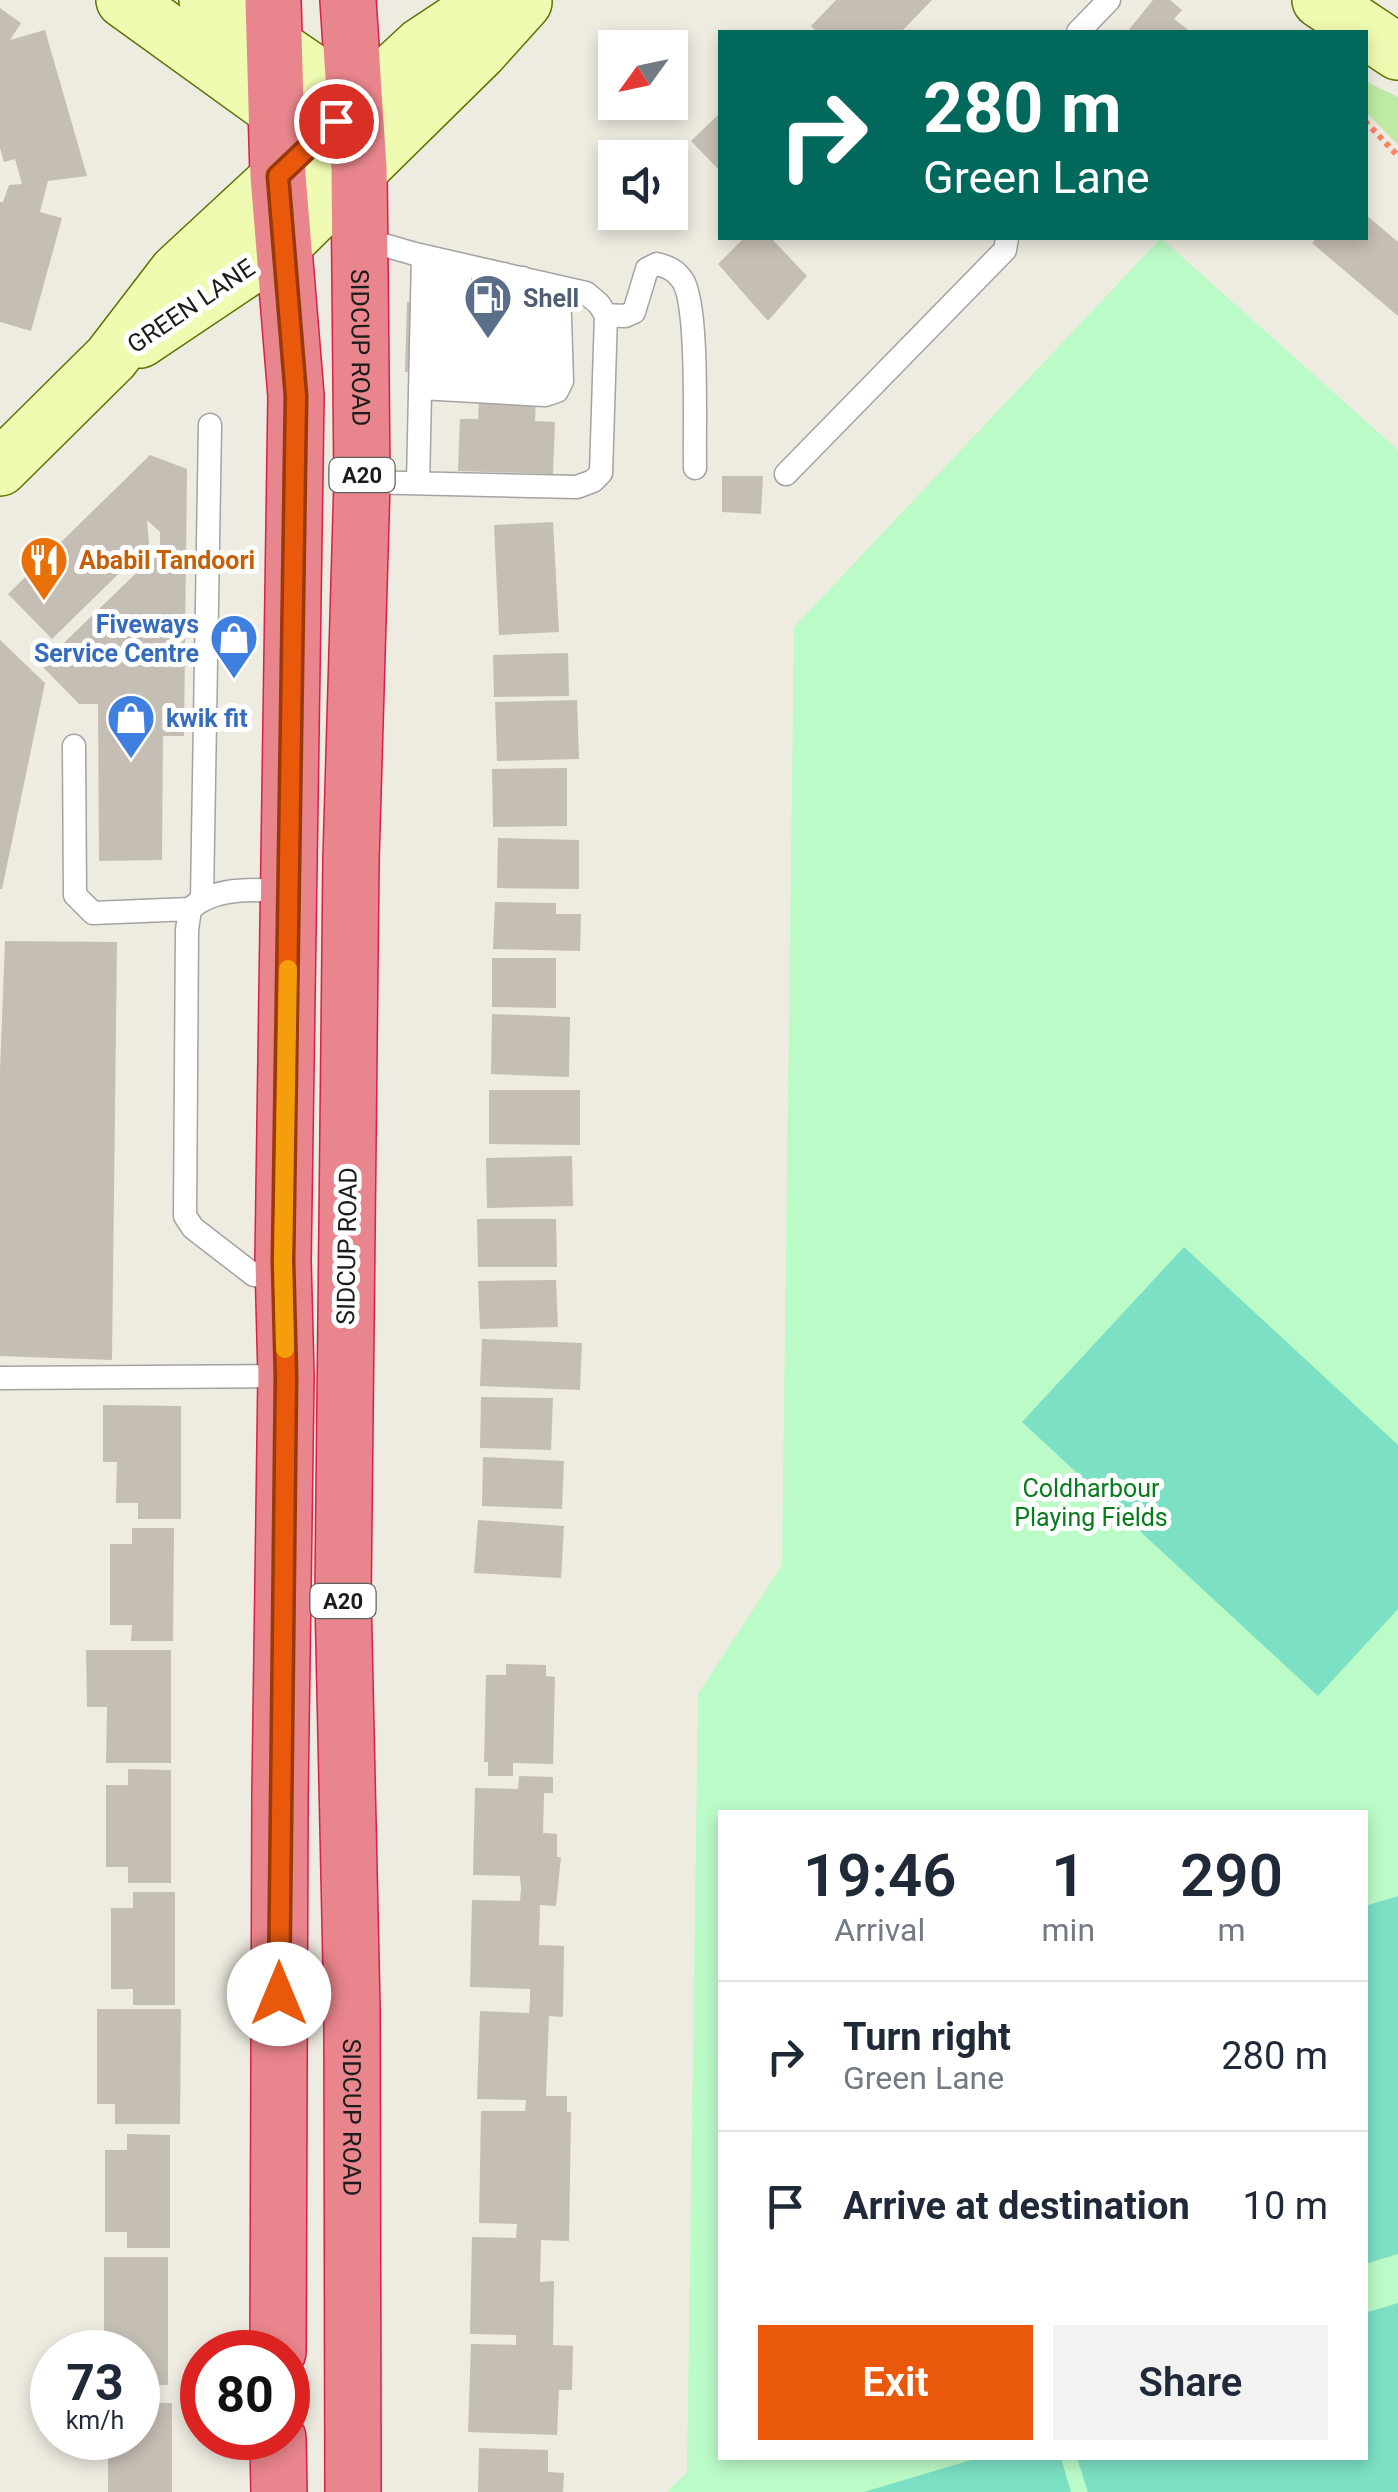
<!DOCTYPE html>
<style>
body{margin:0;font-family:Roboto,sans-serif;background:#f2f2f3;color:#1f2937;height:100vh;display:flex;flex-direction:column;font-size:38px;white-space:nowrap}
*{box-sizing:border-box;margin:0}
p{font-size:32px;color:#747a83}
.icon{flex:none;width:55px;height:55px;fill:none;stroke:currentColor;stroke-width:2;stroke-linecap:round;stroke-linejoin:round}
.map{position:relative;flex:1;overflow:hidden}
.drawer{position:absolute;left:718px;top:1810px;width:650px;height:650px;display:flex;flex-direction:column;background:#fff;border-radius:0px;box-shadow:0 5px 15px #0003}
.drawer>*{flex:none}
.guide{position:absolute;left:718px;top:30px;width:650px;height:210px;border-radius:0px;box-shadow:0 5px 15px #0003;background:#00695c;color:#fff;overflow:hidden}
.needle{width:65px;rotate:237deg}
.tools{position:absolute;left:598px;top:30px;display:grid;gap:20px}
.tools a{display:grid;place-items:center;width:90px;height:90px;border-radius:0px;background:#fff;box-shadow:0 5px 15px #0003;font-size:50px}
.speed{position:absolute;left:30px;top:2330px;display:flex;gap:20px;font-size:50px;font-weight:700;text-align:center}
.speed>*{display:grid;place-content:center;width:130px;height:130px;border-radius:50%;background:#fff;box-shadow:0 5px 15px #0003;line-height:1}
.speed small{font-size:25px;font-weight:400}
.speed .limit{border:15px solid #d22;background:#fff;color:#111}
.pin{position:absolute;display:grid;place-items:center;width:85px;height:85px;color:#fff;margin:-42px;border:5px solid #fff;border-radius:50%;box-shadow:0 2px 10px #0007}
.me{position:absolute;width:110px;margin:-55px;rotate:0deg;stroke-linejoin:round;filter:drop-shadow(0 0 8px #0008)}
.turn{display:flex;align-items:center;gap:35px;height:210px;padding:0 40px;font-size:45px}
.turn .icon{width:130px;height:130px;stroke-width:2.5}
.turn b{display:block;font-size:70px;line-height:85px}
.eta{display:flex;justify-content:space-evenly;align-items:center;height:170px;text-align:center}
.eta b{font-size:60px;font-weight:600;line-height:70px}
.cta{display:flex;gap:20px;margin-top:auto;padding:20px 40px}
.cta a{flex:1;height:115px;border-radius:0px;background:#ea580c;color:#fff;font-size:40px;font-weight:600;line-height:115px;text-align:center}
.cta a+a{background:#f2f2f3;color:#1f2937}
ul{padding:0;list-style:none}
li{display:flex;align-items:center;gap:30px;height:150px;padding:0 40px;border-top:2px solid #e0e1e3}
li div{flex:1}
li b{display:block;font-size:38px}
li em{font-style:normal}
.map>svg:first-child{display:block}
.grass{fill:#bfeaa4}
.park{fill:#bbfbc7;fill-rule:evenodd}
.pitch{fill:#7be0c4}
.building{fill:#c5beb4}
.lines{fill:none;stroke-linecap:round;stroke-linejoin:round}
.lane-casing{stroke:#a3a3a3;stroke-width:25}
.secondary-casing{stroke:#5b7401;stroke-width:58}
.highway-casing{stroke:#db1e4a;stroke-width:58}
.path{stroke:#fe8362;stroke-width:6;stroke-dasharray:5 5;stroke-linecap:butt}
.lane{stroke:#fff;stroke-width:22}
.secondary{stroke:#effbb1;stroke-width:55}
.highway{stroke:#e9858c;stroke-width:55}
.route-casing{stroke:#983908;stroke-width:25}
.route{stroke:#ea580c;stroke-width:18}
.slow{stroke:#f59e0b;stroke-width:18}
.labels{text-anchor:middle;dominant-baseline:central;stroke-width:10;stroke-linejoin:round;paint-order:stroke}
.shield{fill:#fff;stroke:#606060;stroke-width:2.5}
.shield-label{font-size:22px;font-weight:bold;fill:#1c1c1c}
.service-label{font-size:25px;font-weight:bold;fill:#4e5e75;stroke:#fff;text-anchor:start}
.street-label{font-size:25px;fill:#1c1c1c;stroke:#fff}
.food-label{font-size:25px;font-weight:bold;fill:#c56008;stroke:#fff;text-anchor:start}
.shop-label{font-size:25px;font-weight:bold;fill:#366cbe;stroke:#fff;text-anchor:end}
.park-label{font-size:25px;fill:#087c1e;stroke:#fff}
</style>
<div class="map">
<svg width="1398" height="2492" viewBox="0 0 1398 2492">
<rect width="100%" height="100%" fill="#eeebe1"/>
<!-- grass -->
<path class="grass" d="M1365,81L1398,97V145L1365,111Z"/>
<!-- park -->
<path class="park" d="M1161,238L1398,450V2492H667L687,2472L698,1694L782,1565L794,627ZM720,1812H1365V2458H720Z"/>
<!-- pitch -->
<path class="pitch" d="M1184,1247L1398,1445V1609L1318,1696L1022,1422Z
M1398,1896V2254L1365,2264V1906Z
M1398,2303V2492H1088L1077,2458H1365V2313Z
M978,2458H1061L1071,2492H864Z"/>
<!-- building -->
<path class="building" d="M836,0H932L901,32H817L811,26Z
M1153,0H1170L1182,10L1174,19L1191,32H1127Z
M0,8L21,23L10,40L45,30L87,176L48,181L40,212L62,218L31,331L0,322V202H3L9,185L22,184L15,159L4,162L0,148Z
M720,113V171L691,141Z
M1365,214L1398,242V316L1312,243L1317,238H1365Z
M744,238H771L807,276L768,321L718,264Z
M407,302L571,307L537,374L535,421L555,422L553,474L458,471L460,419H478L480,374L405,372Z
M150,455L187,469L184,736H163L162,860L99,861L98,704H79L41,665L160,550V532L147,520L149,544L52,639L8,594Z
M722,476H763L761,514L722,512Z
M553,522L559,632L499,635L494,525Z
M0,640L45,683L2,889H0Z
M568,653L569,696L494,697L493,655Z
M577,700L579,759L497,761L495,702Z
M567,768V826L493,827L492,769Z
M498,838L579,840V889L497,888Z
M495,902L556,903V914H581L580,951L493,949Z
M5,941L117,942L112,1360L0,1356V1070Z
M492,958H556V1008L492,1007Z
M492,1014L570,1017L569,1077L491,1074Z
M489,1090H580V1145L489,1144Z
M572,1156L573,1206L487,1208L486,1158Z
M477,1219H556L557,1267H478Z
M556,1280L558,1327L480,1329L478,1281Z
M482,1339L582,1343L580,1390L480,1386Z
M481,1397L553,1398L551,1450L480,1448Z
M103,1405L181,1406V1519H138V1503H116L117,1462H103Z
M483,1457L564,1461L562,1509L482,1506Z
M478,1520L564,1526L561,1578L474,1573Z
M132,1528H174L173,1641H131L132,1625H110V1544H132Z
M86,1650H171V1763H106L107,1707H87Z
M506,1664L546,1665V1676L555,1677L553,1764L513,1763V1776H488V1762H484L486,1675H506Z
M128,1769L171,1770V1883H128V1867H106V1785H128Z
M519,1776L553,1777V1793H544L543,1833L557,1834V1857H561L556,1906L540,1905L539,1945L564,1946L563,2017L549,2016L546,2096H567V2112H571L569,2241L541,2240L540,2282L554,2281L553,2345L573,2346L572,2390H559L557,2435L468,2432L471,2344L516,2345V2335L470,2334L472,2237L516,2238L517,2224L479,2223L481,2111H525L526,2100L477,2099L480,2011L529,2013L530,2001V1989L470,1987L472,1900L520,1901L521,1889L520,1876L473,1875L475,1788L518,1789Z
M133,1892H175V2005H133V1989H111V1908H133Z
M97,2009H181L180,2124H115V2104H97Z
M127,2134L170,2135V2248H127V2232H105V2150H127Z
M104,2257H168V2385H138V2352H104Z
M138,2403H172V2492H108V2438H138Z
M479,2448L548,2450V2472L564,2473L563,2492H478Z"/>
<g class="lines">
<!-- lane casing -->
<g class="lane-casing">
<path id="lane" d="M1078,32L1109,0
M360,238L415,254L586,293L599,304L606,315L601,473L593,481L577,487L362,482
M460,265L461,389
M523,278V393
M543,283L545,395
M606,315L625,316L634,312L647,269L657,264C668,267 676,270 683,281C699,307 694,431 695,468
M420,388L545,395L557,391L562,381L559,287
M440,389L441,260
M482,390L483,271
M504,392V274
M786,474L1005,250L1007,238
M418,483L423,256
M74,746L75,895L93,913L190,909
M202,898L210,425
M279,1266L265,1276L254,1275L193,1228L185,1216L187,930L190,909C216,885 256,891 290,890
M0,1378L286,1376"/>
</g>
<!-- secondary casing -->
<g class="secondary-casing">
<path id="secondary" d="M124,0L311,135
M207,0L356,102
M1320,0L1398,52
M140,340L286,242L479,52L524,2
M0,468L111,358L177,272L421,46L490,0"/>
</g>
<!-- highway casing -->
<g class="highway-casing">
<g id="highway">
<path d="M273,0L278,176L296,396L283,1261L286,1376L280,1795L278,2352"/>
<path id="s1" d="M348,0L359,168L362,482L351,860L343,1596L352,2010L353,2492"/>
<path d="M278,2438L279,2492"/>
</g>
</g>
<!-- path -->
<path class="path" d="M1365,121L1398,156"/>
<!-- lane -->
<use href="#lane" class="lane"/>
<!-- secondary -->
<use href="#secondary" class="secondary"/>
<!-- highway -->
<use href="#highway" class="highway"/>
</g>
<g class="lines">
<!-- route casing -->
<g class="route-casing">
<path id="route" d="M279,1994L286,1376L283,1261L296,396L278,176L336,121"/>
</g>
<!-- route -->
<use href="#route" class="route"/>
<!-- slow -->
<path class="slow" d="M285,1349L283,1261L288,969"/>
</g>
<!-- icons -->
<defs>
<g id="fuel-pin" transform="scale(2.5)"><path d="M0 17L-7.5 6A9.5 9.5 0 1 1 7.5 6Z" fill="#5c6f8a" stroke="#fff"/><path d="M-5.5-6h7V0h2V4h1.3V-2.5L3-4.5l.8-.8L6-3V5H2.5V1h-1V6h-7ZM-4.2-4.7v3.2H.2V-4.7Z" fill="#fff"/></g>
<g id="restaurant-pin" transform="scale(2.5)"><path d="M0 17L-7.5 6A9.5 9.5 0 1 1 7.5 6Z" fill="#e8710a" stroke="#fff"/><path d="M-5-6h1v4h1v-4h1v4h1v-4h1v5L-1.5 .5V6h-2V.5L-5-1ZM5-6V6H3V1.5H1.5Q1.5-4 5-6Z" fill="#fff"/></g>
<g id="shop-pin" transform="scale(2.5)"><path d="M0 17L-7.5 6A9.5 9.5 0 1 1 7.5 6Z" fill="#3f7fe0" stroke="#fff"/><path d="M-5-2.5h2.3a2.7 3.5 0 0 1 5.4 0H5L5.5 6h-11ZM-1.5-2.5h3a1.5 2.3 0 0 0-3 0Z" fill="#fff"/></g>
</defs>
<g fill-rule="evenodd">
<use href="#fuel-pin" x="488" y="298"/>
<use href="#restaurant-pin" x="44" y="560"/>
<use href="#shop-pin" x="234" y="638"/>
<use href="#shop-pin" x="131" y="718"/>
</g>
<g class="labels">
<!-- shield labels -->
<g class="shield">
<rect x="329.5" y="458" width="65" height="34" rx="8"/>
<rect x="310.5" y="1584" width="65" height="34" rx="8"/>
</g>
<g class="shield-label">
<text x="362" y="475">A20</text>
<text x="343" y="1601">A20</text>
</g>
<!-- service labels -->
<g class="service-label">
<text x="523" y="298">Shell</text>
</g>
<!-- street labels -->
<g class="street-label">
<text transform="translate(191 306) rotate(-34)">GREEN LANE</text>
<text stroke="none"><textPath href="#s1" startOffset="348">SIDCUP ROAD</textPath></text>
<text transform="translate(347 1246) rotate(-89)">SIDCUP ROAD</text>
<text stroke="none"><textPath href="#s1" startOffset="2118">SIDCUP ROAD</textPath></text>
</g>
<!-- food labels -->
<g class="food-label">
<text x="79" y="560">Ababil Tandoori</text>
</g>
<!-- shop labels -->
<g class="shop-label">
<text x="199" y="624">Fiveways<tspan x="199" dy="29">Service Centre</tspan></text>
<text x="166" y="718" text-anchor="start">kwik fit</text>
</g>
<!-- park labels -->
<g class="park-label">
<text x="1091" y="1488">Coldharbour<tspan x="1091" dy="29">Playing Fields</tspan></text>
</g>
</g>
</svg>
<div class="tools">
<a><svg class="needle" viewBox="-14 -14 28 28"><path d="M0-13l5 13h-10z" fill="#e53935"/><path d="M0 13l5-13h-10z" fill="#747a83"/></svg></a>
<a><svg class="icon" aria-label="sound" viewBox="0 0 24 24"><path d="M4 9h4l5-4v14l-5-4H4zM17 9q2 3 0 6"/></svg></a>
</div>
<div class="speed"><div>73<small>km/h</small></div><div class="limit">80</div></div>
<div class="pin" style="left:336px;top:121px;background:#d93025"><svg class="icon" aria-label="arrive" viewBox="0 0 24 24"><path d="M6 21V4h12l-3 4 3 4H6"/></svg></div>
<svg class="me" style="left:279px;top:1994px" viewBox="-20 -20 40 40"><circle r="19" fill="#fff"/><path d="M0-13L10 11 0 6-10 11z" fill="#ea580c"/></svg>
<div class="guide">
<div class="turn"><svg class="icon" aria-label="right" viewBox="0 0 24 24"><path d="M7 20v-9h11M14 6l5 5-5 5"/></svg><div><b>280 m</b>Green Lane</div></div>
</div>
<section class="drawer">
<div class="eta">
<div><b>19:46</b><p>Arrival</p></div>
<div><b>1</b><p>min</p></div>
<div><b>290</b><p>m</p></div>
</div>
<ul>
<li><svg class="icon" aria-label="right" viewBox="0 0 24 24"><path d="M7 20v-9h11M14 6l5 5-5 5"/></svg><div><b>Turn right</b><p>Green Lane</p></div><em>280 m</em></li>
<li><svg class="icon" aria-label="arrive" viewBox="0 0 24 24"><path d="M6 21V4h12l-3 4 3 4H6"/></svg><div><b>Arrive at destination</b></div><em>10 m</em></li>
</ul>
<div class="cta"><a>Exit</a><a>Share</a></div>
</section>
</div>
